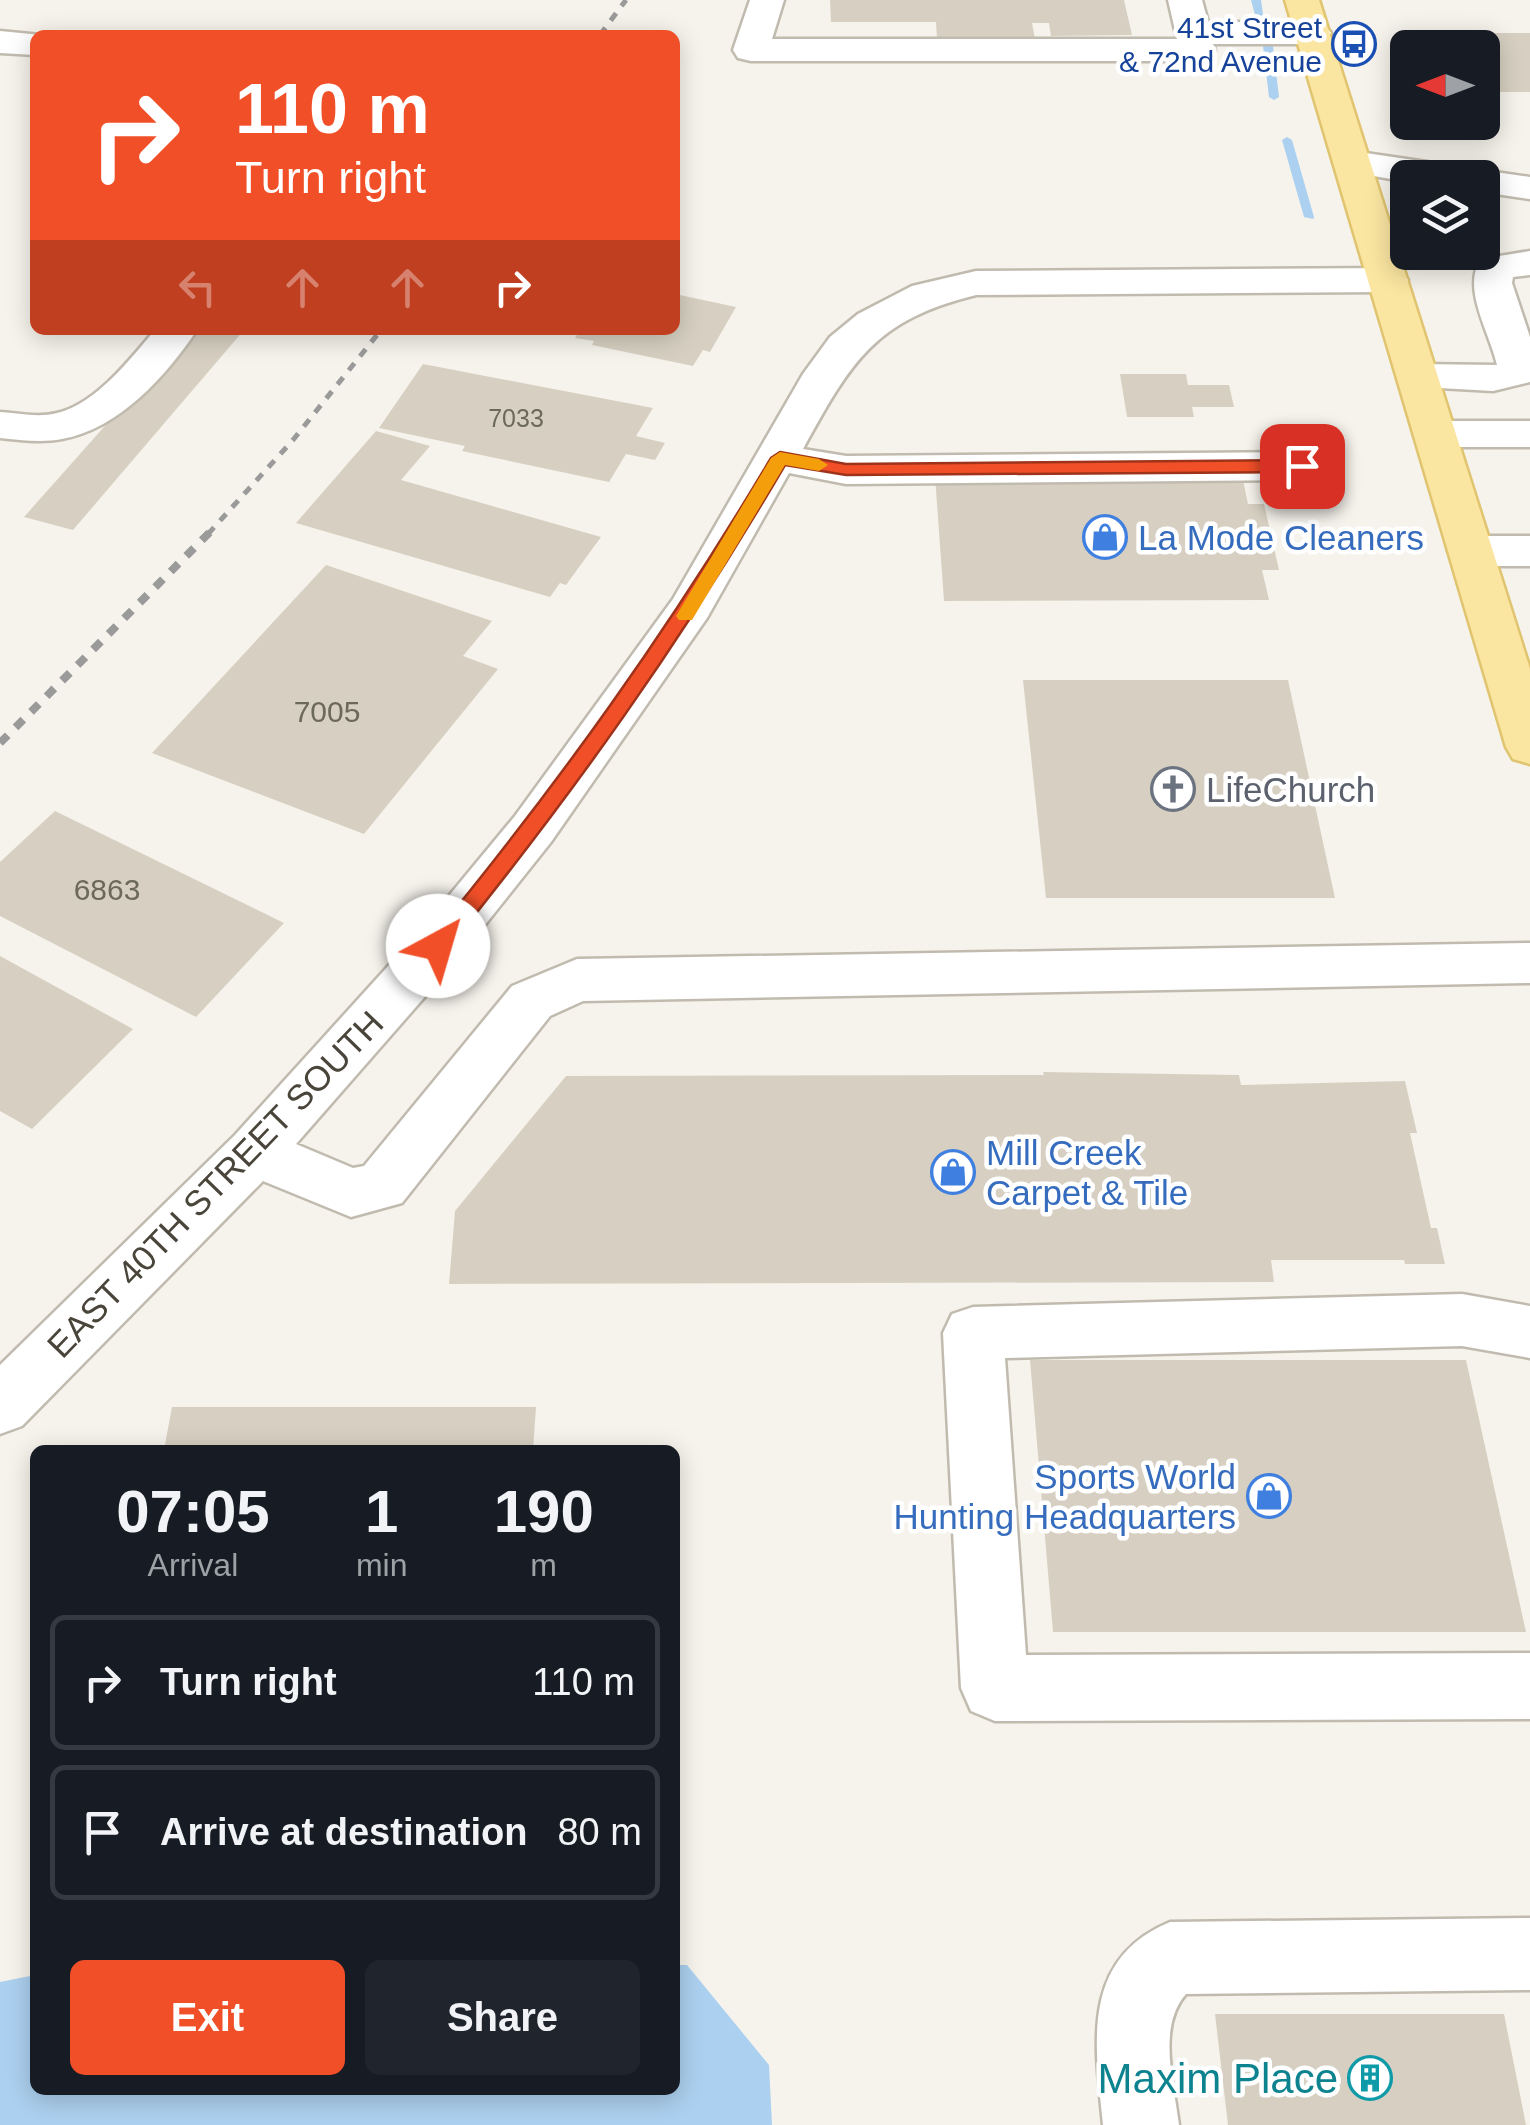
<!DOCTYPE html>
<style>
body{margin:0;font-family:Helvetica,sans-serif;background:#20242c;color:#f1f3f6;height:100vh;display:flex;flex-direction:column;font-size:38px;white-space:nowrap}
*{box-sizing:border-box;margin:0}
p{font-size:32px;color:#9ea1a6}
.icon{flex:none;width:55px;height:55px;fill:none;stroke:currentColor;stroke-width:2;stroke-linecap:round;stroke-linejoin:round}
.map{position:relative;flex:1;overflow:hidden}
.drawer{position:absolute;left:30px;top:1445px;width:650px;height:650px;display:flex;flex-direction:column;background:#171b24;border-radius:15px;box-shadow:0 5px 25px #0003}
.drawer>*{flex:none}
.top-card{position:absolute;left:30px;top:30px;width:650px;height:305px;border-radius:15px;box-shadow:0 5px 25px #0003;background:#f14f28;color:#fff;overflow:hidden}
.needle{width:65px;rotate:270deg}
.tools{position:absolute;left:1390px;top:30px;display:grid;gap:20px}
.tools a{display:grid;place-items:center;width:110px;height:110px;border-radius:15px;background:#171b24;box-shadow:0 5px 25px #0003;font-size:50px}
.pin{position:absolute;display:grid;place-items:center;width:85px;height:85px;color:#fff;margin:-42px;border-radius:20px;box-shadow:0 5px 15px #0006}
.me{position:absolute;width:110px;margin:-55px;rotate:39deg;stroke-linejoin:round;filter:drop-shadow(0 0 8px #0008)}
.turn{display:flex;align-items:center;gap:35px;height:210px;padding:0 40px;font-size:45px}
.turn .icon{width:130px;height:130px;stroke-width:2.5}
.turn b{display:block;font-size:70px;line-height:85px}
.lanes{display:flex;align-items:center;height:95px;padding:0 40px;background:#0003;justify-content:center;gap:50px;direction:ltr}
.lanes .off{opacity:.35}
.eta{display:flex;justify-content:space-evenly;align-items:center;height:170px;text-align:center}
.eta b{font-size:60px;font-weight:800;line-height:70px}
.cta{display:flex;gap:20px;margin-top:auto;padding:20px 40px}
.cta a{flex:1;height:115px;border-radius:15px;background:#f14f28;color:#fff;font-size:40px;font-weight:800;line-height:115px;text-align:center}
.cta a+a{background:#20242c;color:#f1f3f6}
ul{padding:0;list-style:none}
li{display:flex;align-items:center;gap:30px;height:135px;margin:0 20px 15px;padding:0 20px;border:5px solid #363941;border-radius:15px}
li div{flex:1}
li b{display:block;font-size:38px}
li em{font-style:normal}
.map>svg:first-child{display:block}
.water{fill:#acd0ef}
.lines{fill:none;stroke-linecap:round;stroke-linejoin:round}
.stream{fill:#acd0ef;fill-rule:evenodd}
.building{fill:#d7d0c2}
.minor-casing{stroke:#c1bbaf;stroke-width:5}
.major-casing{stroke:#e0c470;stroke-width:5}
.minor{fill:#fff;fill-rule:evenodd}
.major{fill:#fae5a1;fill-rule:evenodd}
.rail-far1{stroke:#9a9a9a;stroke-width:5;stroke-dasharray:9 9;stroke-linecap:butt}
.rail{stroke:#9a9a9a;stroke-width:8;stroke-dasharray:11 11;stroke-linecap:butt}
.route{fill:#f14f28;stroke:#9d331a;stroke-width:2.5}
.slow{fill:#f59e0b}
.labels{text-anchor:middle;dominant-baseline:central;stroke-width:9;stroke-linejoin:round;paint-order:stroke}
.far-number-label{font-size:25px;fill:#6d685c}
.far-transit-label{font-size:30px;fill:#164399;stroke:#fff;text-anchor:end}
.number-label{font-size:30px;fill:#6d685c}
.shop-label{font-size:35px;fill:#366cbe;stroke:#fff;text-anchor:start}
.worship-label{font-size:35px;fill:#5b616d;stroke:#fff;text-anchor:start}
.street-label{font-size:35px;fill:#4a453a;stroke:#fff}
.near-culture-label{font-size:42px;fill:#0d838f;stroke:#fff;text-anchor:end}
</style>
<div class="map">
<svg width="1530" height="2125" viewBox="0 0 1530 2125">
<rect width="100%" height="100%" fill="#f6f3ec"/>
<!-- water -->
<path class="water" d="M675,1965H687L769,2065L772,2125H0V1982L35,1975V2090H675Z"/>
<g class="lines">
<!-- stream -->
<path class="stream" d="M1251,0H1261L1264,21L1256,19Z
M1268,43L1273,46L1279,97L1274,100L1269,97L1263,46Z
M1287,137L1292,140L1314,217L1313,219L1304,217L1282,140Z"/>
</g>
<!-- building -->
<path class="building" d="M830,0H1124L1132,35L1051,36L1049,23H1032L1035,39H937L936,22H831Z
M1455,33H1530V92H1482V48H1460Z
M675,294L736,307L710,352L703,350L693,366L592,345L594,341L575,338L580,330H675Z
M190,330H244L73,530L24,517Z
M423,364L653,408L636,436L665,443L655,460L626,454L609,482L462,451L465,446L379,428Z
M1120,374H1186L1188,385H1229L1234,407H1192L1194,417H1127Z
M376,431L430,446L401,480L601,537L566,585L560,583L550,597L296,523Z
M1242,475L1248,504H1264L1279,570H1262L1269,600L944,601L935,476Z
M326,565L492,621L463,656L498,669L364,834L152,753Z
M1023,680H1288L1335,898H1046Z
M55,811L284,923L196,1017L0,916V862Z
M0,956L133,1029L32,1129L0,1111Z
M1043,1072L1239,1075L1241,1085L1405,1081L1417,1133H1410L1431,1228H1437L1445,1264H1405L1404,1260H1271L1274,1282L449,1284L455,1211L566,1076L1044,1075Z
M1030,1360H1466L1526,1632H1053Z
M172,1407H536L533,1450H164Z
M1215,2014H1504L1526,2125H1228Z"/>
<g class="lines">
<!-- minor casing -->
<g class="minor-casing">
<path id="minor" d="M750,0H784L772,39H1177L1168,0H1202L1208,22H1313L1325,26L1331,33L1325,40L1313,44H1213L1215,50L1210,58L1197,61H751L738,58L733,50Z
M0,31L41,35H35V55L0,53Z
M1352,151L1530,177V199L1482,192V178H1408V182L1339,170L1333,162L1339,154Z
M1530,251V275L1513,277L1512,283L1530,337V382L1493,391L1403,386L1397,377L1403,368L1418,364L1497,365C1490,333 1461,288 1481,259Z
M1388,268L1402,272L1408,280L1402,288L1388,292L976,295C874,320 851,362 803,449L846,456L1302,452L1317,456L1324,466L1317,476L1302,480L846,484L789,473L707,618L551,842L457,960L296,1144L353,1168L364,1166L512,986L577,959L1530,943V983L583,1001L550,1016L402,1203L351,1217L263,1181L22,1426L0,1434V1365L235,1135L419,932L515,816L673,599L803,374L830,337L858,314L912,286L976,271Z
M155,330H197C166,376 119,429 62,439C42,443 20,440 0,438V412C18,413 39,418 57,413C96,404 130,359 155,330Z
M1435,421H1530V447H1435L1420,443L1414,434L1420,425Z
M1471,536H1530V566H1471L1455,561L1448,551L1455,541Z
M1462,1294L1530,1306V1358L1462,1346L1005,1358L1026,1655L1530,1653V1719L995,1721L971,1711L961,1688L943,1333L952,1314L973,1307Z
M1530,1918V1990L1186,1994C1157,2026 1174,2084 1179,2125H1103C1095,2044 1080,1959 1170,1922Z"/>
</g>
<!-- major casing -->
<g class="major-casing">
<path id="major" d="M1285,0H1319L1530,669V764L1513,759L1506,747Z"/>
</g>
<!-- minor -->
<use href="#minor" class="minor"/>
<!-- major -->
<use href="#major" class="major"/>
<!-- rail-far1 -->
<path class="rail-far1" d="M600,35L626,0
M208,534L293,440L381,330"/>
<!-- rail -->
<path class="rail" d="M0,743L211,531"/>
</g>
<!-- route -->
<path class="route" d="M780,452L846,464L1302,460L1311,466L1302,472L846,475L785,465C682,641 574,793 445,952H430L427,946L430,940C559,783 667,633 771,458Z"/>
<!-- slow -->
<path class="slow" d="M780,452L819,459L828,465L819,471L785,465L692,620H679L676,616L771,458Z"/>
<!-- icons -->
<defs>
<g id="bus-ring" transform="scale(2.25)"><circle r="9.5" fill="#fff" stroke="#1a4fb4" stroke-width="1.5"/><path d="M-5-6H5V4H4V6H2V4H-2V6H-4V4H-5ZM-3.5-4V0h7V-4ZM-3.5 1.2v1.5H-2V1.2ZM2 1.2v1.5H3.5V1.2Z" fill="#1a4fb4"/></g>
<g id="shop-ring" transform="scale(2.25)"><circle r="9.5" fill="#fff" stroke="#3f7fe0" stroke-width="1.5"/><path d="M-5-2.5h2.3a2.7 3.5 0 0 1 5.4 0H5L5.5 6h-11ZM-1.5-2.5h3a1.5 2.3 0 0 0-3 0Z" fill="#3f7fe0"/></g>
<g id="church-ring" transform="scale(2.25)"><circle r="9.5" fill="#fff" stroke="#6b7280" stroke-width="1.5"/><path d="M-1.2-6h2.4v3.5h3.3v2.4h-3.3V6h-2.4V-.1h-3.3v-2.4h3.3Z" fill="#6b7280"/></g>
<g id="building-ring" transform="scale(2.25)"><circle r="9.5" fill="#fff" stroke="#0f9aa8" stroke-width="1.5"/><path d="M-4-6H4V6H1V3H-1V6H-4ZM-2.5-4.3h1.7v1.8h-1.7ZM.8-4.3h1.7v1.8H.8ZM-2.5-1h1.7V.8h-1.7ZM.8-1h1.7V.8H.8Z" fill="#0f9aa8"/></g>
</defs>
<g fill-rule="evenodd">
<use href="#bus-ring" x="1354" y="44"/>
<use href="#shop-ring" x="1105" y="537"/>
<use href="#church-ring" x="1173" y="789"/>
<use href="#shop-ring" x="953" y="1172"/>
<use href="#shop-ring" x="1269" y="1496"/>
<use href="#building-ring" x="1370" y="2078"/>
</g>
<g class="labels">
<!-- far-number labels -->
<g class="far-number-label">
<text x="516" y="418">7033</text>
</g>
<!-- far-transit labels -->
<g class="far-transit-label">
<text x="1322" y="27">41st Street<tspan x="1322" dy="34">&amp; 72nd Avenue</tspan></text>
</g>
<!-- number labels -->
<g class="number-label">
<text x="327" y="711">7005</text>
<text x="107" y="889">6863</text>
</g>
<!-- shop labels -->
<g class="shop-label">
<text x="1138" y="537">La Mode Cleaners</text>
<text x="986" y="1152">Mill Creek<tspan x="986" dy="40">Carpet &amp; Tile</tspan></text>
<text x="1236" y="1476" text-anchor="end">Sports World<tspan x="1236" dy="40">Hunting Headquarters</tspan></text>
</g>
<!-- worship labels -->
<g class="worship-label">
<text x="1206" y="789">LifeChurch</text>
</g>
<!-- street labels -->
<g class="street-label">
<text transform="translate(215 1184) rotate(-46)">EAST 40TH STREET SOUTH</text>
</g>
<!-- near-culture labels -->
<g class="near-culture-label">
<text x="1338" y="2078">Maxim Place</text>
</g>
</g>
</svg>
<div class="tools">
<a><svg class="needle" viewBox="-14 -14 28 28"><path d="M0-13l5 13h-10z" fill="#e53935"/><path d="M0 13l5-13h-10z" fill="#9ea1a6"/></svg></a>
<a><svg class="icon" aria-label="layers" viewBox="0 0 24 24"><path d="M12 4l9 5-9 5-9-5zM3 14l9 5 9-5"/></svg></a>
</div>
<div class="pin" style="left:1302px;top:466px;background:#d93025"><svg class="icon" aria-label="arrive" viewBox="0 0 24 24"><path d="M6 21V4h12l-3 4 3 4H6"/></svg></div>
<svg class="me" style="left:438px;top:946px" viewBox="-20 -20 40 40"><circle r="19" fill="#fff"/><path d="M0-13L10 11 0 6-10 11z" fill="#f14f28"/></svg>
<div class="top-card">
<div class="turn"><svg class="icon" aria-label="right" viewBox="0 0 24 24"><path d="M7 20v-9h11M14 6l5 5-5 5"/></svg><div><b>110 m</b>Turn right</div></div>
<div class="lanes"><svg class="icon off" aria-label="left" viewBox="0 0 24 24"><path d="M17 20v-9H6M10 6l-5 5 5 5"/></svg><svg class="icon off" aria-label="ahead" viewBox="0 0 24 24"><path d="M12 20V5M6 11l6-6 6 6"/></svg><svg class="icon off" aria-label="ahead" viewBox="0 0 24 24"><path d="M12 20V5M6 11l6-6 6 6"/></svg><svg class="icon" aria-label="right" viewBox="0 0 24 24"><path d="M7 20v-9h11M14 6l5 5-5 5"/></svg></div>
</div>
<section class="drawer">
<div class="eta">
<div><b>07:05</b><p>Arrival</p></div>
<div><b>1</b><p>min</p></div>
<div><b>190</b><p>m</p></div>
</div>
<ul>
<li><svg class="icon" aria-label="right" viewBox="0 0 24 24"><path d="M7 20v-9h11M14 6l5 5-5 5"/></svg><div><b>Turn right</b></div><em>110 m</em></li>
<li><svg class="icon" aria-label="arrive" viewBox="0 0 24 24"><path d="M6 21V4h12l-3 4 3 4H6"/></svg><div><b>Arrive at destination</b></div><em>80 m</em></li>
</ul>
<div class="cta"><a>Exit</a><a>Share</a></div>
</section>
</div>
